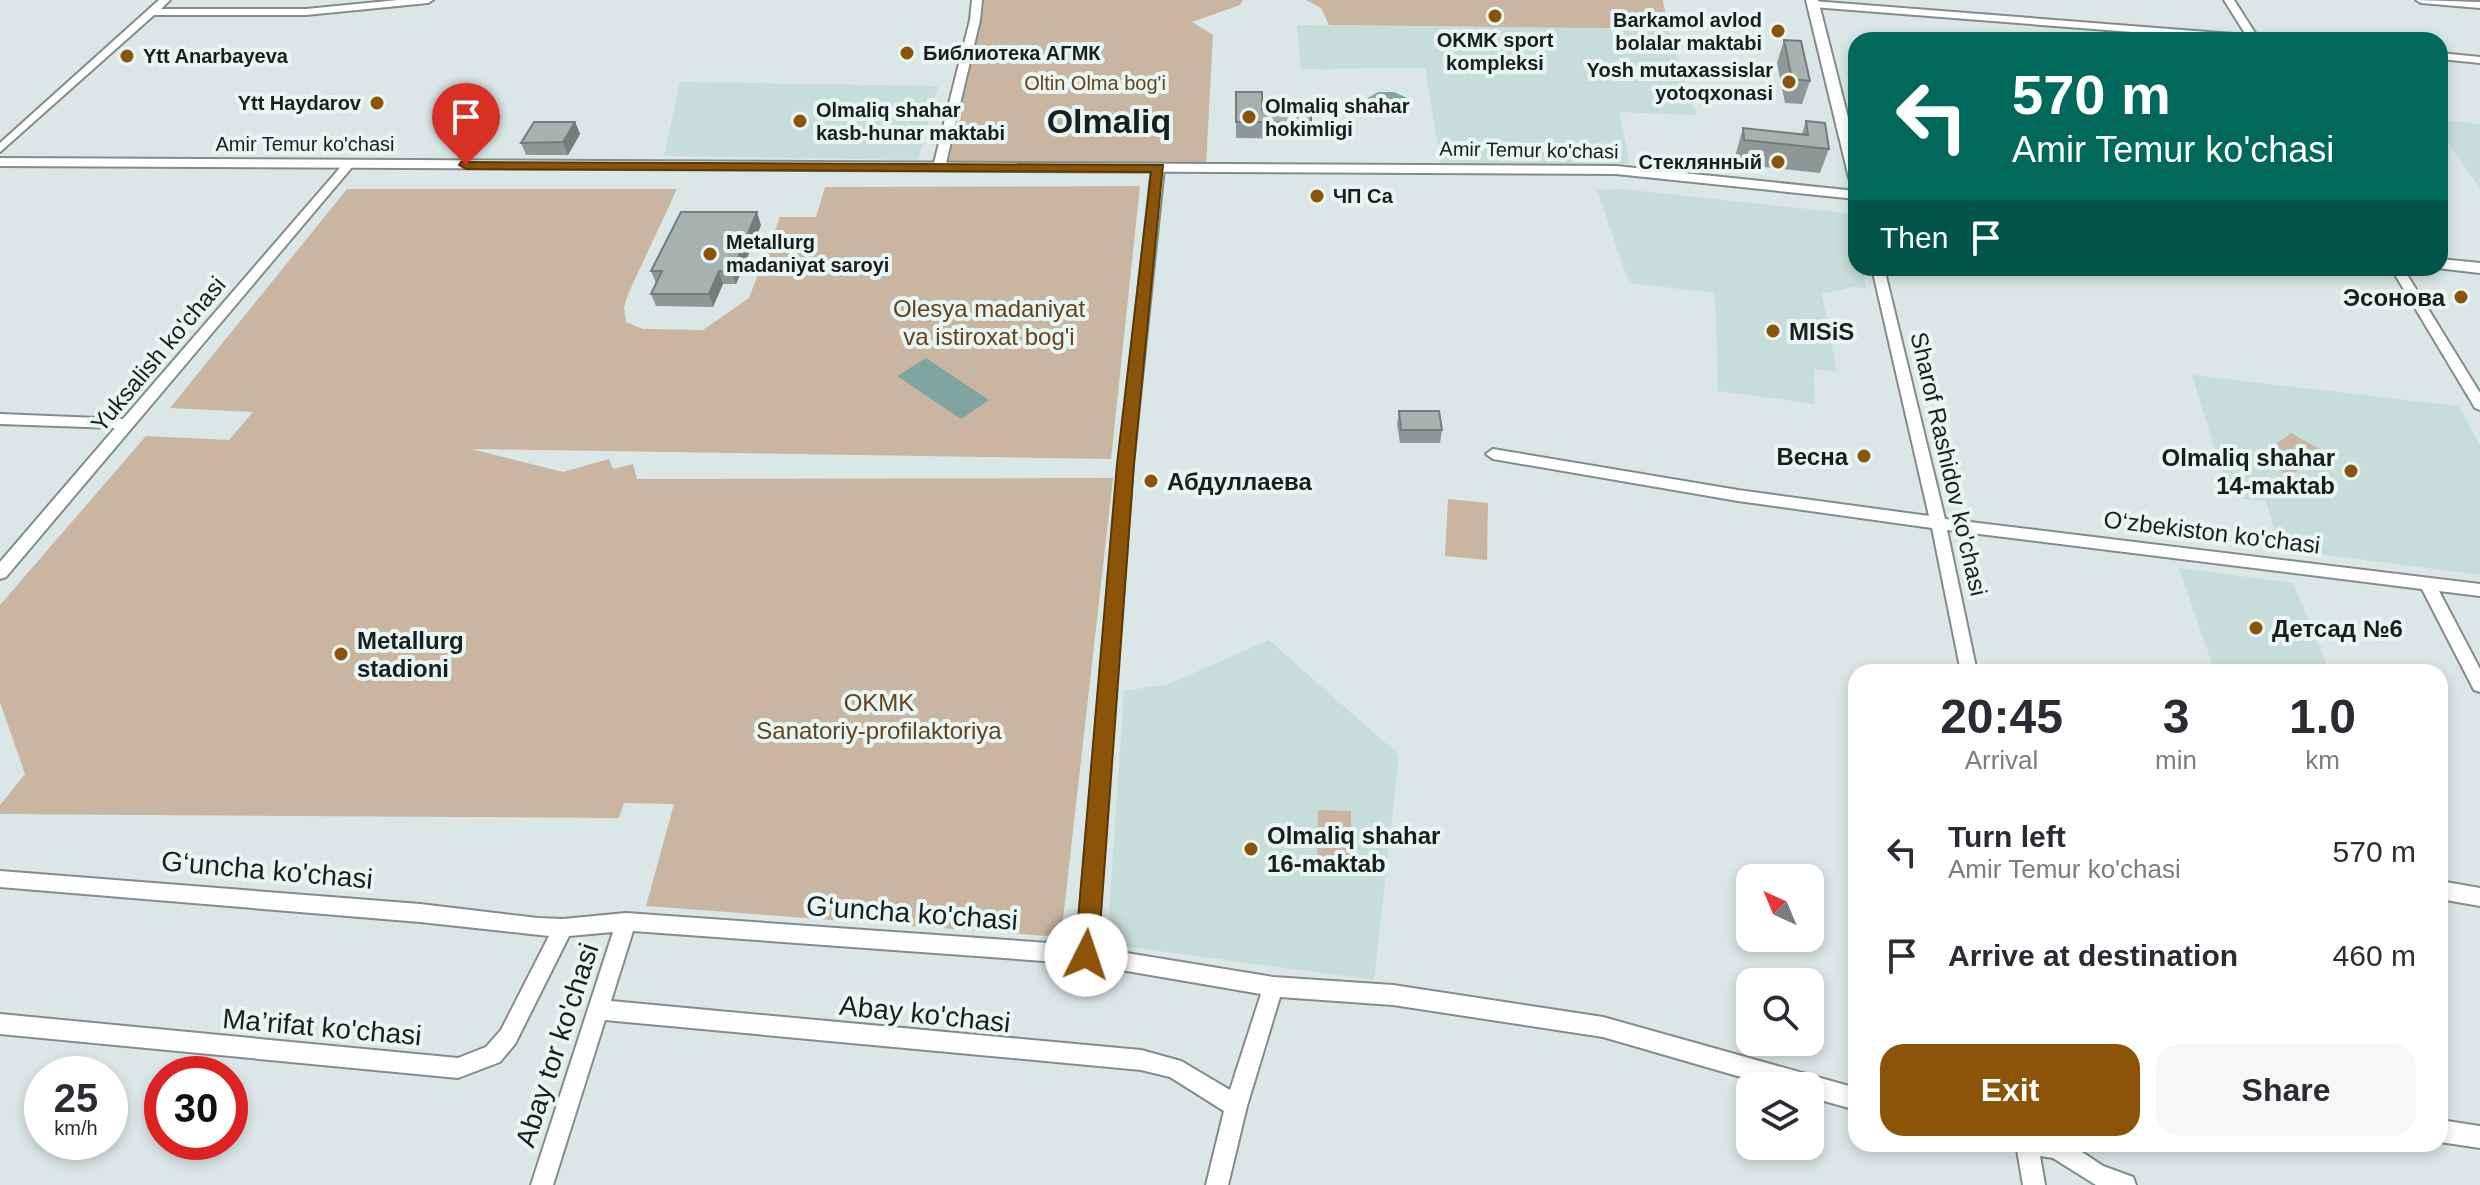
<!DOCTYPE html>
<meta charset="utf-8">
<style>
body{margin:0;font-family:Helvetica,sans-serif;background:#f7f7f7;color:#2b2b33;height:100vh;display:flex;flex-direction:column;font-size:30px;white-space:nowrap}
*{box-sizing:border-box;margin:0}
p{font-size:26px;color:#7c7c81}
.icon{flex:none;width:44px;height:44px;fill:none;stroke:currentColor;stroke-width:2;stroke-linecap:round;stroke-linejoin:round}
.map{position:relative;flex:1;overflow:hidden}
.panel{position:absolute;left:1848px;top:664px;width:600px;height:488px;display:flex;flex-direction:column;background:#fff;border-radius:24px;box-shadow:0 4px 12px #0003}
.panel>*{flex:none}
.guide{position:absolute;left:1848px;top:32px;width:600px;height:244px;border-radius:24px;box-shadow:0 4px 12px #0003;background:#00695c;color:#fff;overflow:hidden}
.needle{width:52px;rotate:316deg}
.tools{position:absolute;left:1736px;top:864px;display:grid;gap:16px}
.tools a{display:grid;place-items:center;width:88px;height:88px;border-radius:16px;background:#fff;box-shadow:0 4px 12px #0003;font-size:40px}
.speed{position:absolute;left:24px;top:1056px;display:flex;gap:16px;font-size:40px;font-weight:700;text-align:center}
.speed>*{display:grid;place-content:center;width:104px;height:104px;border-radius:50%;background:#fff;box-shadow:0 4px 12px #0003;line-height:1}
.speed small{font-size:20px;font-weight:400}
.speed .limit{border:12px solid #d22;background:#fff;color:#111}
.pin{position:absolute;display:grid;place-items:center;width:68px;height:68px;color:#fff;margin:-82px -34px;border-radius:50% 50% 50% 0;rotate:-45deg;box-shadow:0 0 8px #0007}
.pin .icon{rotate:45deg}
.me{position:absolute;width:88px;margin:-44px;rotate:4deg;stroke-linejoin:round;filter:drop-shadow(0 0 6px #0008)}
.turn{display:flex;align-items:center;gap:28px;height:168px;padding:0 32px;font-size:36px}
.turn .icon{width:104px;height:104px;stroke-width:2.5}
.turn b{display:block;font-size:56px;line-height:68px}
.then{display:flex;align-items:center;height:76px;padding:0 32px;background:#0003;gap:16px;font-size:30px}
.eta{display:flex;justify-content:space-evenly;align-items:center;height:136px;text-align:center}
.eta b{font-size:48px;font-weight:800;line-height:56px}
.action{display:flex;gap:16px;margin-top:auto;padding:16px 32px}
.action a{flex:1;height:92px;border-radius:24px;background:#8c5408;color:#fff;font-size:32px;font-weight:800;line-height:92px;text-align:center}
.action a+a{background:#f7f7f7;color:#2b2b33}
ul{padding:0;list-style:none}
li{display:flex;align-items:center;gap:24px;height:104px;padding:0 32px}
li div{flex:1}
li b{display:block;font-size:30px}
li em{font-style:normal}
.map>svg:first-child{display:block}
.built{fill:#c6ddda}
.green{fill:#cab5a0}
.water{fill:#80a5a1}
.lines{fill:none;stroke-linecap:round;stroke-linejoin:round}
.minor-casing{stroke:#818d8b;stroke-width:4}
.major-casing{stroke:#818d8b;stroke-width:4}
.minor{fill:#fff;fill-rule:evenodd}
.major{fill:#fff;fill-rule:evenodd}
.wall{fill:#8e9997}
.shaded-wall{fill:#747d7b}
.building{fill:#a5b2b0;stroke:#747d7b;stroke-width:2}
.route{fill:#8c5408;stroke:#5b3705;stroke-width:2}
.poi-dot{fill:#8c5408;stroke:#e7f5f3;stroke-width:3}
.labels{text-anchor:middle;dominant-baseline:central;stroke-width:8;stroke-linejoin:round;paint-order:stroke}
.far-poi-label{font-size:20px;font-weight:bold;fill:#1a1f1e;stroke:#e7f5f3;text-anchor:start}
.far-park-label{font-size:20px;fill:#66431d;stroke:#e7f5f3}
.far-street-label{font-size:20px;fill:#1a1f1e;stroke:#e7f5f3}
.poi-label{font-size:24px;font-weight:bold;fill:#1a1f1e;stroke:#e7f5f3;text-anchor:start}
.park-label{font-size:24px;fill:#66431d;stroke:#e7f5f3}
.street-label{font-size:24px;fill:#1a1f1e;stroke:#e7f5f3}
.near-street-label{font-size:28px;fill:#1a1f1e;stroke:#e7f5f3}
.far-town-label{font-size:34px;font-weight:bold;fill:#1a1f1e;stroke:#e7f5f3}
</style>
<div class="map">
<svg width="2480" height="1185" viewBox="0 0 2480 1185">
<rect width="100%" height="100%" fill="#dae7e6"/>
<!-- built -->
<path class="built" d="M1297,25L1668,29L1696,115L1619,112L1630,164L1441,165L1425,68L1301,69Z
M680,82L938,86L918,160L664,156Z
M2440,120L2480,124V188L2440,132Z
M1620,189L1855,214L1856,268H1863L1866,288L1852,287L1822,294L1837,372L1814,369L1815,404L1718,391L1715,293L1629,283L1597,190Z
M2192,375L2458,406L2480,445V575L2280,549L2266,501L2230,497Z
M2179,568L2293,583L2330,672H2215Z
M1269,640L1399,755L1374,980L1107,944L1124,691L1169,684Z"/>
<!-- green -->
<path class="green" d="M982,0H1243L1240,5L1192,22L1213,35L1206,165H946L979,28Z
M1306,0H1663L1668,29L1329,25L1321,8Z
M1140,186L1111,459L471,449L563,472L609,459L613,469L633,464L637,479L1113,478L1061,937L646,906L674,804L624,803L619,818L0,814V805L25,774L0,702V605L146,436L229,440L253,412L170,408L347,189H677L629,292L624,307L626,322L643,329L703,330L749,298L780,217H816L825,187Z
M2291,433L2323,451L2290,476L2258,457Z
M1448,499L1488,503L1487,560L1445,556Z
M1318,810L1351,811V863L1317,862Z"/>
<!-- water -->
<path class="water" d="M1378,92H1394L1407,98L1408,106C1393,114 1383,113 1368,106V98Z
M926,358L989,400L961,419L897,376Z"/>
<g class="lines">
<!-- minor casing -->
<g class="minor-casing">
<path id="minor" d="M159,0H170L161,9H306L398,0H433L428,3L306,15H154L0,152V143Z
M972,0H982L980,20L945,167L939,170L933,167L970,20Z
M2224,0H2234L2257,36L2274,37L2279,40H2235L1813,7L1808,4L1813,1L2246,35Z
M2416,0L2480,2V8L2421,3Z
M2440,53L2480,57V63L2440,59Z
M349,161L355,164L353,166L6,577L0,579V562L115,428L0,424V414L123,419L345,162Z
M1158,165L1164,168L1133,464L1096,948L1273,977L1393,985L1603,1017L1856,1088V1110L1810,1097V1086H1772L1603,1037L1393,1005L1280,997L1247,1106L1228,1185H1206L1224,1111L1170,1077L1141,1070L605,1020L553,1185H531L613,932L569,936L515,1044L500,1062L458,1078L0,1034V1014L458,1058L486,1047L501,1030L549,936L420,922L0,887V871L420,904L538,918L563,919L626,913L1077,945L1119,464L1152,168ZM633,931L1086,964L1261,994L1230,1090L1181,1061L1141,1050L611,1001Z
M1872,268H1884L1945,519L2480,584V596L2439,591L2480,669V692L2474,690L2422,589L1947,530L1977,672H1961L1932,528L1738,501L1493,459L1486,454L1493,449L1738,490L1929,516Z
M2391,268H2403L2480,393V410L2475,408Z
M2440,881L2480,888V906L2440,899Z
M2440,1120L2480,1126V1148L2440,1142Z
M2016,1144H2070L2103,1166L2133,1177L2136,1185H2096L2053,1158L2040,1156L2045,1185H2023Z"/>
</g>
<!-- major casing -->
<g class="major-casing">
<path id="major" d="M1806,0H1818L1856,149V182L1849,178Z
M0,158L1616,166L1856,191V199L1616,174L0,166Z
M2440,259L2480,263V273L2437,268H2440Z"/>
</g>
<!-- minor -->
<use href="#minor" class="minor"/>
<!-- major -->
<use href="#major" class="major"/>
</g>
<!-- wall -->
<path class="wall" d="M1784,40L1810,81L1802,104L1785,103L1777,63Z
M1236,92L1262,110L1311,122L1310,139L1236,138Z
M1806,121L1829,149L1820,173L1737,164L1736,153L1743,128L1802,134Z
M575,122L580,134L568,155H526L521,143Z
M761,225L736,284H723L713,307L656,306L651,294L656,283L651,271Z
M1399,411L1442,430L1440,443H1400L1397,424Z"/>
<!-- shaded-wall -->
<path class="shaded-wall" d="M575,122L580,134L568,155L563,142Z
M757,212L761,225L736,284L732,272Z
M719,271L723,284L713,307L709,294Z"/>
<!-- building -->
<path class="building" d="M1784,40L1801,41L1810,81L1792,79Z
M1236,92H1262V110L1311,111V122H1236Z
M1806,121L1825,123L1829,149L1744,140L1743,128L1808,135Z
M534,122H575L563,142L521,143Z
M681,212H757L732,272L719,271L709,294H651L662,271H651Z
M1399,411H1439L1442,430H1401Z"/>
<!-- route -->
<path class="route" d="M461,162L1163,165L1134,464L1098,955L1094,963L1086,966L1078,963L1075,955L1117,464L1151,172L466,169L459,165Z"/>
<!-- markers -->
<g class="poi-dot">
<circle cx="1495" cy="16" r="8"/>
<circle cx="1778" cy="31" r="8"/>
<circle cx="907" cy="53" r="8"/>
<circle cx="127" cy="56" r="8"/>
<circle cx="1789" cy="82" r="8"/>
<circle cx="377" cy="103" r="8"/>
<circle cx="1249" cy="117" r="8"/>
<circle cx="800" cy="121" r="8"/>
<circle cx="1778" cy="162" r="8"/>
<circle cx="1317" cy="196" r="8"/>
<circle cx="710" cy="254" r="8"/>
<circle cx="2461" cy="297" r="8"/>
<circle cx="1773" cy="331" r="8"/>
<circle cx="1864" cy="456" r="8"/>
<circle cx="2351" cy="471" r="8"/>
<circle cx="1151" cy="481" r="8"/>
<circle cx="2256" cy="628" r="8"/>
<circle cx="341" cy="654" r="8"/>
<circle cx="1251" cy="849" r="8"/>
</g>
<g class="labels">
<!-- far-poi labels -->
<g class="far-poi-label">
<text x="1762" y="20" text-anchor="end">Barkamol avlod<tspan x="1762" dy="23">bolalar maktabi</tspan></text>
<text x="1495" y="40" text-anchor="middle">OKMK sport<tspan x="1495" dy="23">kompleksi</tspan></text>
<text x="923" y="53">Библиотека АГМК</text>
<text x="143" y="56">Ytt Anarbayeva</text>
<text x="1773" y="70" text-anchor="end">Yosh mutaxassislar<tspan x="1773" dy="23">yotoqxonasi</tspan></text>
<text x="361" y="103" text-anchor="end">Ytt Haydarov</text>
<text x="1265" y="106">Olmaliq shahar<tspan x="1265" dy="23">hokimligi</tspan></text>
<text x="816" y="110">Olmaliq shahar<tspan x="816" dy="23">kasb-hunar maktabi</tspan></text>
<text x="1762" y="162" text-anchor="end">Стеклянный</text>
<text x="1333" y="196">ЧП Са</text>
<text x="726" y="242">Metallurg<tspan x="726" dy="23">madaniyat saroyi</tspan></text>
</g>
<!-- far-park labels -->
<g class="far-park-label">
<text x="1095" y="83">Oltin Olma bog'i</text>
</g>
<!-- far-street labels -->
<g class="far-street-label">
<text x="305" y="144">Amir Temur ko'chasi</text>
<text transform="translate(1529 150) rotate(1)">Amir Temur ko'chasi</text>
</g>
<!-- poi labels -->
<g class="poi-label">
<text x="2445" y="297" text-anchor="end">Эсонова</text>
<text x="1789" y="331">MISiS</text>
<text x="1848" y="456" text-anchor="end">Весна</text>
<text x="2335" y="457" text-anchor="end">Olmaliq shahar<tspan x="2335" dy="28">14-maktab</tspan></text>
<text x="1167" y="481">Абдуллаева</text>
<text x="2272" y="628">Детсад №6</text>
<text x="357" y="640">Metallurg<tspan x="357" dy="28">stadioni</tspan></text>
<text x="1267" y="835">Olmaliq shahar<tspan x="1267" dy="28">16-maktab</tspan></text>
</g>
<!-- park labels -->
<g class="park-label">
<text x="989" y="308">Olesya madaniyat<tspan x="989" dy="28">va istiroxat bog'i</tspan></text>
<text x="879" y="702">OKMK<tspan x="879" dy="28">Sanatoriy-profilaktoriya</tspan></text>
</g>
<!-- street labels -->
<g class="street-label">
<text transform="translate(158 354) rotate(-50)">Yuksalish ko'chasi</text>
<text transform="translate(1949 464) rotate(77)">Sharof Rashidov ko'chasi</text>
<text transform="translate(2212 532) rotate(7)">O‘zbekiston ko'chasi</text>
</g>
<!-- near-street labels -->
<g class="near-street-label">
<text transform="translate(267 870) rotate(5)">G‘uncha ko'chasi</text>
<text transform="translate(912 913) rotate(4)">G‘uncha ko'chasi</text>
<text transform="translate(925 1014) rotate(6)">Abay ko'chasi</text>
<text transform="translate(322 1027) rotate(5)">Ma’rifat ko'chasi</text>
<text transform="translate(557 1045) rotate(-72)">Abay tor ko'chasi</text>
</g>
<!-- far-town labels -->
<g class="far-town-label">
<text x="1109" y="121">Olmaliq</text>
</g>
</g>
</svg>
<div class="tools">
<a><svg class="needle" viewBox="-14 -14 28 28"><path d="M0-13l5 13h-10z" fill="#e53935"/><path d="M0 13l5-13h-10z" fill="#7c7c81"/></svg></a>
<a><svg class="icon" aria-label="search" viewBox="0 0 24 24"><circle cx="10" cy="10" r="6"/><path d="M15 15l6 6"/></svg></a>
<a><svg class="icon" aria-label="layers" viewBox="0 0 24 24"><path d="M12 4l9 5-9 5-9-5zM3 14l9 5 9-5"/></svg></a>
</div>
<div class="speed"><div>25<small>km/h</small></div><div class="limit">30</div></div>
<div class="pin" style="left:466px;top:165px;background:#d93025"><svg class="icon" aria-label="arrive" viewBox="0 0 24 24"><path d="M6 21V4h12l-3 4 3 4H6"/></svg></div>
<svg class="me" style="left:1086px;top:955px" viewBox="-20 -20 40 40"><circle r="19" fill="#fff"/><path d="M0-13L10 11 0 6-10 11z" fill="#8c5408"/></svg>
<div class="guide">
<div class="turn"><svg class="icon" aria-label="left" viewBox="0 0 24 24"><path d="M17 20v-9H6M10 6l-5 5 5 5"/></svg><div><b>570 m</b>Amir Temur ko'chasi</div></div>
<div class="then">Then<svg class="icon" aria-label="arrive" viewBox="0 0 24 24"><path d="M6 21V4h12l-3 4 3 4H6"/></svg></div>
</div>
<section class="panel">
<div class="eta">
<div><b>20:45</b><p>Arrival</p></div>
<div><b>3</b><p>min</p></div>
<div><b>1.0</b><p>km</p></div>
</div>
<ul>
<li><svg class="icon" aria-label="left" viewBox="0 0 24 24"><path d="M17 20v-9H6M10 6l-5 5 5 5"/></svg><div><b>Turn left</b><p>Amir Temur ko'chasi</p></div><em>570 m</em></li>
<li><svg class="icon" aria-label="arrive" viewBox="0 0 24 24"><path d="M6 21V4h12l-3 4 3 4H6"/></svg><div><b>Arrive at destination</b></div><em>460 m</em></li>
</ul>
<div class="action"><a>Exit</a><a>Share</a></div>
</section>
</div>
